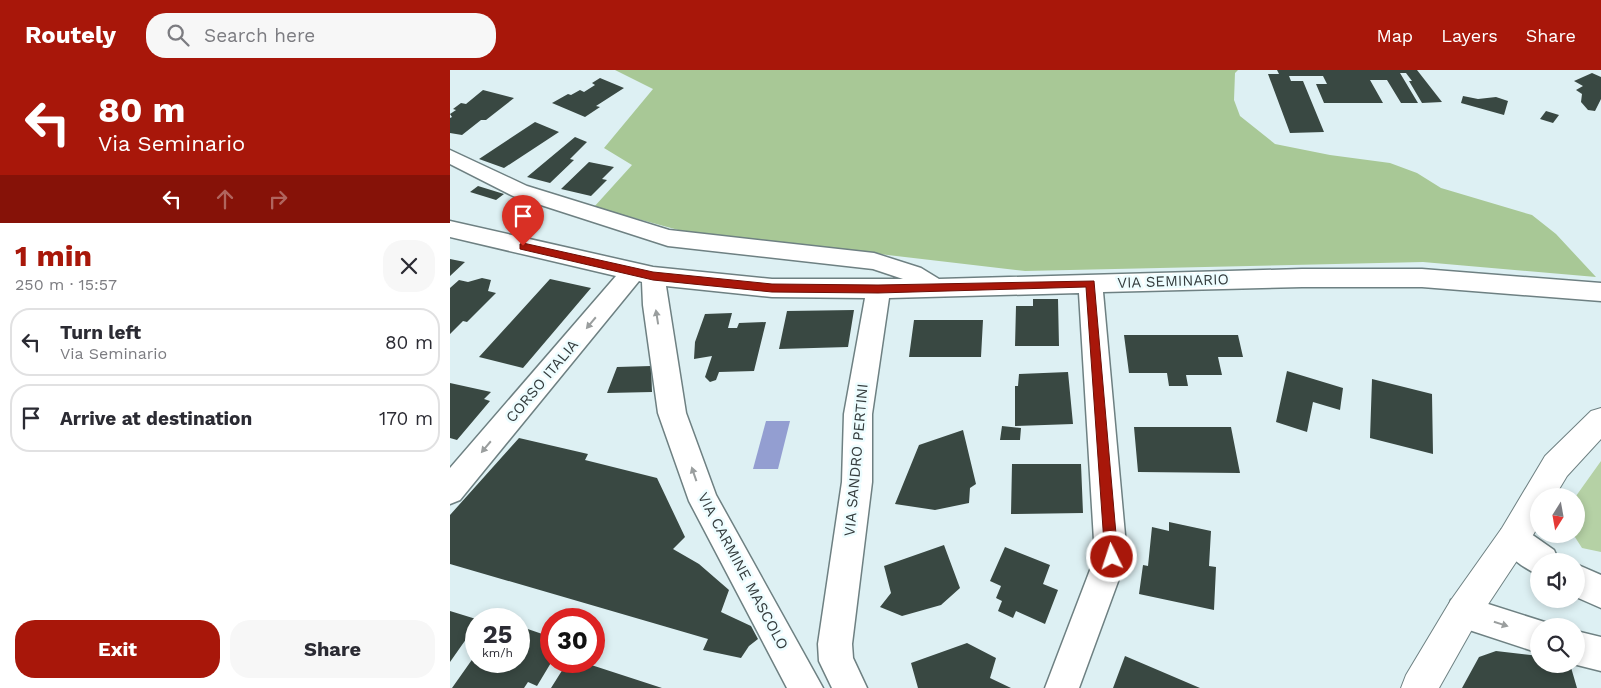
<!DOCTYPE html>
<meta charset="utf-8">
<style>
body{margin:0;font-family:"Work Sans",sans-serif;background:#f7f7f7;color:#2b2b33;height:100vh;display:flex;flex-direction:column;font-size:19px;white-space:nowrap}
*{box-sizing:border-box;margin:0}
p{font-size:16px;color:#7c7c81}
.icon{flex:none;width:28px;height:28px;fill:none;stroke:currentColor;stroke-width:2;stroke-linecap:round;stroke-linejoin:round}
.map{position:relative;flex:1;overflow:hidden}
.details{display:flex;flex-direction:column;background:#fff;width:450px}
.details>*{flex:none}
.top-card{background:#a8170a;color:#fff;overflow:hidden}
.needle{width:32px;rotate:191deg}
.fabs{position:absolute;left:1080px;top:418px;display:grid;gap:10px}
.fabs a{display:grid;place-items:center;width:55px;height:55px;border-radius:50%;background:#fff;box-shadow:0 2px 8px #0003;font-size:25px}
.speed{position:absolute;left:15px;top:538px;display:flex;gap:10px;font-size:25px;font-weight:700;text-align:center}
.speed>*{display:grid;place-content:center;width:65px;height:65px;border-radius:50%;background:#fff;box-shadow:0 2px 8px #0003;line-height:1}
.speed small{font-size:12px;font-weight:400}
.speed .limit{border:8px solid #d22;background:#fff;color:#111}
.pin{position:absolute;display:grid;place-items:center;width:42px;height:42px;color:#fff;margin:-51px -21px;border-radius:50% 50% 50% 0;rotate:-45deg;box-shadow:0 0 5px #0007}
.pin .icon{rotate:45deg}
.me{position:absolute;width:55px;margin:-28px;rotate:356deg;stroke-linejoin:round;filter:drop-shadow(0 0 4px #0008)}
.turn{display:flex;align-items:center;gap:18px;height:105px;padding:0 15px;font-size:22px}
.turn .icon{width:65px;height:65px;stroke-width:2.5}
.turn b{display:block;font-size:35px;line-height:42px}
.lanes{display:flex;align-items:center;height:48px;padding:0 15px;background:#0003;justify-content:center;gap:25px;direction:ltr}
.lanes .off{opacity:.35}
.round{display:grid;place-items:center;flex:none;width:52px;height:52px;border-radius:20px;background:#f7f7f7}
.summary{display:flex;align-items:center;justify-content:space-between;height:85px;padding:0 15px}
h1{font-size:30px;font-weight:700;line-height:38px;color:#a8170a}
.action{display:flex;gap:10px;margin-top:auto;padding:10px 15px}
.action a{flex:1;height:58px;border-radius:20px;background:#a8170a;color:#fff;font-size:20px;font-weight:700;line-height:58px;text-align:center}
.action a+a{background:#f7f7f7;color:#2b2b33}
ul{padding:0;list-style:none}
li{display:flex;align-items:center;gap:15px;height:68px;margin:0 10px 8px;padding:0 5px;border:2px solid #e1e1e2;border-radius:20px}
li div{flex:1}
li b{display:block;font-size:19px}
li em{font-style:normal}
header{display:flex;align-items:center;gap:30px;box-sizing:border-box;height:70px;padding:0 25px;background:#a8170a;color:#fff}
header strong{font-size:24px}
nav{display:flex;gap:28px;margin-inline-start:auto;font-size:18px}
.search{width:350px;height:45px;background:#f7f7f7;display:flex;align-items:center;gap:12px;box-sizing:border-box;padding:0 18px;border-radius:20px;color:#7c7c81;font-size:19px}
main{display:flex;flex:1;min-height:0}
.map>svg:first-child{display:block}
.green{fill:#b5d1a5}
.forest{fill:#a8c896}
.water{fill:#939ed1}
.building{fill:#394842}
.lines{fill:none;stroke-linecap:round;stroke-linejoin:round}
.minor-casing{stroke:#6e8082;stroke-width:3}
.tertiary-casing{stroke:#6e8082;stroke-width:2}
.minor{fill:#fff;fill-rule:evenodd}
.tertiary{fill:#fff;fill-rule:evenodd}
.oneway{fill:#9a9e9e}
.route{fill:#a8170a;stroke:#6d0f06}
.labels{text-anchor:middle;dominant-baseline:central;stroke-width:5;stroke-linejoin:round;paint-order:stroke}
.street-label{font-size:15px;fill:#343c3d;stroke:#edfdff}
</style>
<header>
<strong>Routely</strong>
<div class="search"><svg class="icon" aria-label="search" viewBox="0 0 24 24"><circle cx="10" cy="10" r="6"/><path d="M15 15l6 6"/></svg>Search here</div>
<nav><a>Map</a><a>Layers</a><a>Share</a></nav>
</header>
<main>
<section class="details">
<div class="top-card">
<div class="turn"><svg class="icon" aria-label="left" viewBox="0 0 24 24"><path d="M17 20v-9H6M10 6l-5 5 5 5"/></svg><div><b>80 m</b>Via Seminario</div></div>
<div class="lanes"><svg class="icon" aria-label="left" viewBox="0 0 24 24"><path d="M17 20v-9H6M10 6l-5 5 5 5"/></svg><svg class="icon off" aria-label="ahead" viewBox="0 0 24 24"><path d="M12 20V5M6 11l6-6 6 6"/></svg><svg class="icon off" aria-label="right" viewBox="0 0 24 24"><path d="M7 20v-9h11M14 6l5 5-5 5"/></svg></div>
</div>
<div class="summary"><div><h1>1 min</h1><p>250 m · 15:57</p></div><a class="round"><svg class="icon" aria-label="close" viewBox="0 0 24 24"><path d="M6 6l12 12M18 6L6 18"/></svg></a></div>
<ul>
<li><svg class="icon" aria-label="left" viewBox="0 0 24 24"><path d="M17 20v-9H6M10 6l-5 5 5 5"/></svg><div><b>Turn left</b><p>Via Seminario</p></div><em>80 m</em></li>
<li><svg class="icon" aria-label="arrive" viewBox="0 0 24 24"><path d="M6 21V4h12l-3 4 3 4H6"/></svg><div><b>Arrive at destination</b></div><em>170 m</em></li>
</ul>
<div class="action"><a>Exit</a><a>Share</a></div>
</section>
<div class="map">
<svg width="1151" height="618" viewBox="0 0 1151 618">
<rect width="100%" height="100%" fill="#ddf0f3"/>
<!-- green -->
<path class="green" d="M1151,391V482L1132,478L1123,464H1126V426Z"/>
<!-- forest -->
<path class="forest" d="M165,0H788L785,3L784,30L790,46L825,74L880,85L940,93L967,103L991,118L1082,145L1106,164L1146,207L973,192L575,201L232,161L144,137L182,95L154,78L203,19Z"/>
<!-- water -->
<path class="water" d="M316,351H340L328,399H303Z"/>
<!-- building -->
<path class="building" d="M827,0H967L992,32L972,33L959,11H962L956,3H950L968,33H951L937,10H920L933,33H874L866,14H877L873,6H839L841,11H853L874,62L840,63L818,4H829Z
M1142,3L1151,7V29L1145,41L1138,40L1131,32L1132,24L1126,20L1133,16L1124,11Z
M150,8L174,18L146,36L150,37L135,47L102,33L118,24L121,25L130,20L134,22L145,15L142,13Z
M33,20L64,28L36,50H31L12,65L0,63V48L2,47L0,44L6,40L3,39L11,33L16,34Z
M1013,26L1028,29L1046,27L1058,31L1054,45L1011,33Z
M1096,41L1109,45L1103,53L1090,49Z
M85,52L109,62L54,98L29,89Z
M125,67L137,72L120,89L124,90L100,113L77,107Z
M139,92L164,97L152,109L157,110L141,126L111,119Z
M28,116L54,124L46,130L20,122Z
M0,189L15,192L0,206Z
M32,208L41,210L38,221L46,223L17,252L13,251L0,264V218L9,210L18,212Z
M100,209L141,218L73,298L29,287Z
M583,229H608L609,276H565L566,236H583Z
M404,240L398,277L329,279L337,241Z
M282,243L278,258H287L289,253L316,252L304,301L269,302L266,310L260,312L255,307L262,286L244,289L245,272L255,244Z
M464,250H533L531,287H459Z
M674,265H788L793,287H768L772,305H736L738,316H719L717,303H679Z
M201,296L202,322L157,323L167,297Z
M837,301L893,318L890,340L863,332L857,362L826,352Z
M618,302L623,354L565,356V316H568L569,304Z
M922,309L982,324L983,384L920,368Z
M0,313L41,322L34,329L40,331L7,370L0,368Z
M552,356L571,358L570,370H550Z
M684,357H781L790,403L688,402Z
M513,360L526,414L520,418L519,433L485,440L445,434L469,375Z
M69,368L138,384L135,390L207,408L235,467L223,479L249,494L279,520L271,542L301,556L308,569L299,576L291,588L253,580L258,569L0,494V445Z
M562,394H631L633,443L561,444Z
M719,452L761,461L759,496L766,497L764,540L689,524L693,495L698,496L702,457L719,461Z
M494,475L510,518L491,535L452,546L430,537L441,523L434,496Z
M555,477L600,495L593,514L608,520L595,554L566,541L563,548L548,541L552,531L546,528L551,516L540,511Z
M0,541L26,549V555L0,592Z
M69,556L101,567L102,591L87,616L78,612L74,618H2L26,584V591H69Z
M517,573L546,588L540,608L561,618H468L461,593Z
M1046,581L1089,586V594H1120L1127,618H1012L1029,587Z
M675,586L750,618H663Z
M118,591H129L212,618H101Z"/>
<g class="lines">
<!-- minor casing -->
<g class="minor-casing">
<path id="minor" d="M0,80L77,116L219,160L424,183L471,198L489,209L852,199H972L1151,213V231L972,217H852L653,222L677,487L629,618H595L645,487L629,223L439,228L422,344V412L402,574L403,588L417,618H382L369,591L368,574L392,412L394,344L415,228L322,227L216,216L236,343L266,425L373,618H337L239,431L208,343L193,235L192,212L189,211L10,430L0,434V398L166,206L0,167V151L203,197L322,209H453L423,199L218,176L63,126L0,94Z
M1063,454L1074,459L1104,480L1109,491H1089V505C1073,498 1054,484 1048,469L1052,459Z
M1126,494L1151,505V538L1126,527Z
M1013,526L1101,554L1102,556H1089V583L1001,554L997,542L1001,530Z
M1126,561L1151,567V601L1123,594H1126Z"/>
</g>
<!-- tertiary casing -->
<g class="tertiary-casing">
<path id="tertiary" d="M1151,338V369L1117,406L1105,426H1089V455L1074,480L1025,554L989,618H951L956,605L1001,530L1052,458L1095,386L1141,341Z"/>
</g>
<!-- minor -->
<use href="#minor" class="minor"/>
<!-- tertiary -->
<use href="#tertiary" class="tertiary"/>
</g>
<!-- one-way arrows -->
<defs><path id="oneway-solid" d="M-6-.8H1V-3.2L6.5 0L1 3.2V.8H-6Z" transform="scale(1.25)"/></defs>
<g class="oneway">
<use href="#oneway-solid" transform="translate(207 247) rotate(-99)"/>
<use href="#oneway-solid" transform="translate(141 253) rotate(130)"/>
<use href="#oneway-solid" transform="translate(36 377) rotate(130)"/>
<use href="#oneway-solid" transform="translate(244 404) rotate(-109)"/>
<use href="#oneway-solid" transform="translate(1051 554) rotate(18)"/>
</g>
<!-- route -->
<path class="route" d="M73,173L203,202L322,214L428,215L644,211L668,487L666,492L662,494L657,492L655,487L636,217L428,223L322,222L203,210L70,179V174Z"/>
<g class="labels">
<!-- street labels -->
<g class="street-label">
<text transform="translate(723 211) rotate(-2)">VIA SEMINARIO</text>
<text transform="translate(92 311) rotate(-50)">CORSO ITALIA</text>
<text transform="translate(406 390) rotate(-85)">VIA SANDRO PERTINI</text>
<text transform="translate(293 501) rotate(62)">VIA CARMINE MASCOLO</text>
</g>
</g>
</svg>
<div class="fabs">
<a><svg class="needle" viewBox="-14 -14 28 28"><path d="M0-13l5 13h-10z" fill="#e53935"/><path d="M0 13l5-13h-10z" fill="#7c7c81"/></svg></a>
<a><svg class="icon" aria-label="sound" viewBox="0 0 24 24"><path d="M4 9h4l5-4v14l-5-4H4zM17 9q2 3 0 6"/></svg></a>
<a><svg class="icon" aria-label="search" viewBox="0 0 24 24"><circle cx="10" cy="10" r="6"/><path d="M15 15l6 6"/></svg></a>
</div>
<div class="speed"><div>25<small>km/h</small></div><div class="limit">30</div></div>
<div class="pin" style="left:73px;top:176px;background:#d93025"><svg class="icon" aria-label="arrive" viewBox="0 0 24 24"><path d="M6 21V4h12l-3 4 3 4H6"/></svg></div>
<svg class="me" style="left:662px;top:487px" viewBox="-20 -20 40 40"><circle r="17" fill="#a8170a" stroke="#fff" stroke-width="3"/><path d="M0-11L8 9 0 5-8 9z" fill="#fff"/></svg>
</div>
</main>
